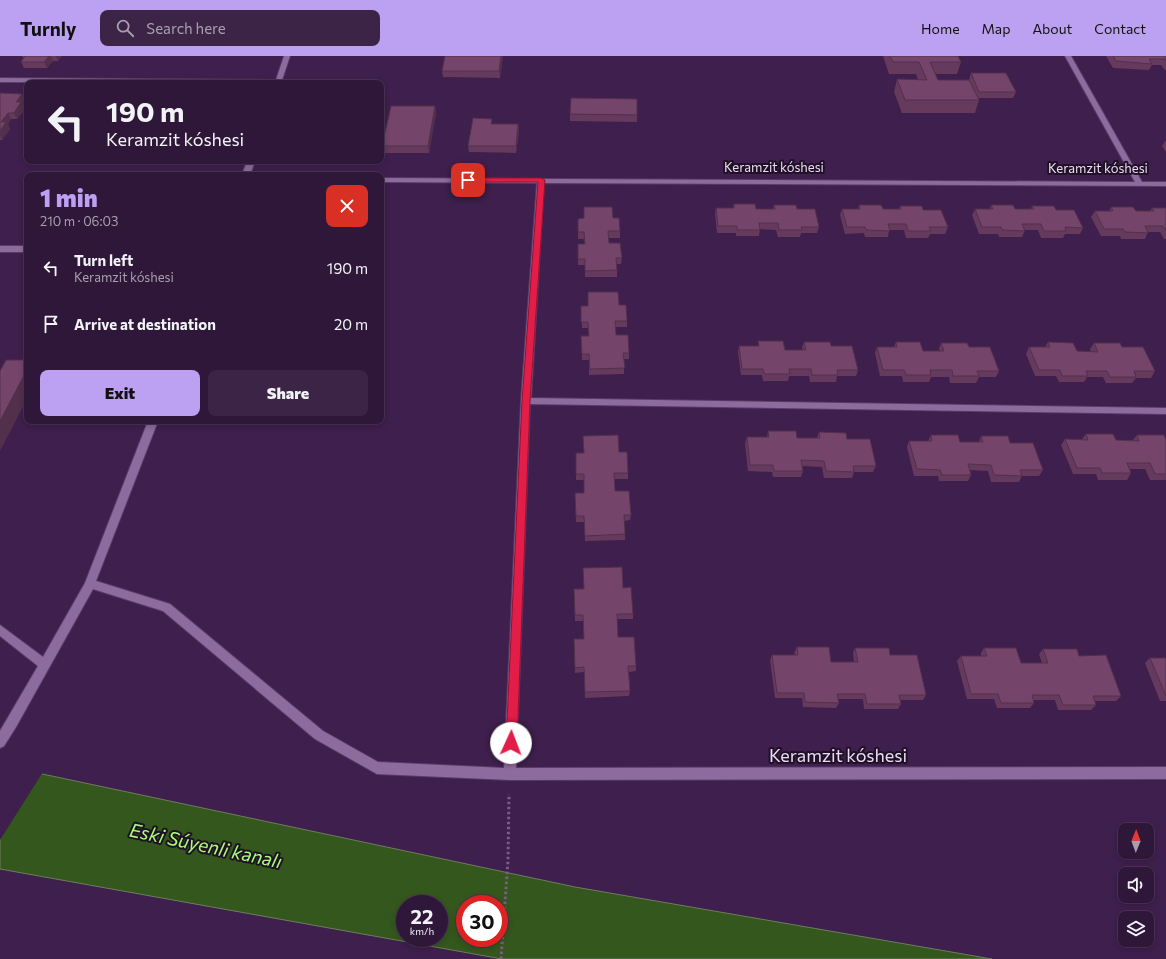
<!DOCTYPE html>
<meta charset="utf-8">
<style>
body{margin:0;font-family:Commissioner,sans-serif;background:#3b2445;color:#f1f3f6;height:100vh;display:flex;flex-direction:column;font-size:15px;white-space:nowrap}
*{box-sizing:border-box;margin:0}
p{font-size:13px;color:#a79faf}
.icon{flex:none;width:22px;height:22px;fill:none;stroke:currentColor;stroke-width:2;stroke-linecap:round;stroke-linejoin:round}
.map{position:relative;flex:1;overflow:hidden}
.sheet{position:absolute;left:24px;top:116px;width:360px;height:252px;display:flex;flex-direction:column;background:#2f173a;border-radius:8px;box-shadow:0 2px 6px #0003,0 0 0 1px #4a3654}
.sheet>*{flex:none}
.banner{position:absolute;left:24px;top:24px;width:360px;height:84px;border-radius:8px;box-shadow:0 2px 6px #0003,0 0 0 1px #4a3654;background:#2f173a;color:#f1f3f6;overflow:hidden}
.needle{width:26px;rotate:1deg}
.tools{position:absolute;left:1118px;top:767px;display:grid;gap:8px}
.tools a{display:grid;place-items:center;width:36px;height:36px;border-radius:8px;background:#2f173a;box-shadow:0 2px 6px #0003,0 0 0 1px #4a3654;font-size:20px}
.speed{position:absolute;left:396px;top:839px;display:flex;gap:8px;font-size:20px;font-weight:700;text-align:center}
.speed>*{display:grid;place-content:center;width:52px;height:52px;border-radius:50%;background:#2f173a;box-shadow:0 2px 6px #0003,0 0 0 1px #4a3654;line-height:1}
.speed small{font-size:10px;font-weight:400}
.speed .limit{border:6px solid #d22;background:#fff;color:#111}
.pin{position:absolute;display:grid;place-items:center;width:34px;height:34px;color:#fff;margin:-17px;border-radius:8px;box-shadow:0 2px 6px #0006}
.me{position:absolute;width:44px;margin:-22px;rotate:2deg;stroke-linejoin:round;filter:drop-shadow(0 0 3px #0008)}
.turn{display:flex;align-items:center;gap:14px;height:84px;padding:0 16px;font-size:18px}
.turn .icon{width:52px;height:52px;stroke-width:2.5}
.turn b{display:block;font-size:28px;line-height:34px}
.round{display:grid;place-items:center;flex:none;width:42px;height:42px;border-radius:8px;background:#3b2445}
.headline{display:flex;align-items:center;justify-content:space-between;height:68px;padding:0 16px}
h1{font-size:24px;font-weight:800;line-height:30px;color:#bca0f2}
.cta{display:flex;gap:8px;margin-top:auto;padding:8px 16px}
.cta a{flex:1;height:46px;border-radius:8px;background:#bca0f2;color:#111;font-size:16px;font-weight:800;line-height:46px;text-align:center}
.cta a+a{background:#3b2445;color:#f1f3f6}
ul{padding:0;list-style:none}
li{display:flex;align-items:center;gap:12px;height:56px;padding:0 16px}
li div{flex:1}
li b{display:block;font-size:15px}
li em{font-style:normal}
header{display:flex;align-items:center;gap:24px;box-sizing:border-box;height:56px;padding:0 20px;background:#bca0f2;color:#111}
header strong{font-size:19px}
nav{display:flex;gap:22px;margin-inline-start:auto;font-size:14px}
.search{width:280px;height:36px;background:#3b2445;display:flex;align-items:center;gap:10px;box-sizing:border-box;padding:0 14px;border-radius:8px;color:#a79faf;font-size:15px}
.map>svg:first-child{display:block}
.water{fill:#34571d;stroke:#6c7e5e;fill-rule:evenodd}
.pier{fill:#3f1f4d}
.lines{fill:none;stroke-linecap:round;stroke-linejoin:round}
.minor-casing{stroke:#593c65;stroke-width:2}
.path{stroke:#7a5e86;stroke-width:3;stroke-dasharray:2.5 2.5;stroke-linecap:butt}
.minor{fill:#8e6b9e;fill-rule:evenodd}
.wall{fill:#653a5c}
.shaded-wall{fill:#52304b}
.building{fill:#75446b;stroke:#52304b}
.route{fill:#e11d48;stroke:#92132f}
.labels{text-anchor:middle;dominant-baseline:central;stroke-width:4;stroke-linejoin:round;paint-order:stroke}
.far-street-label{font-size:13px;fill:#eddaf6;stroke:#1f1125}
.near-street-label{font-size:18px;fill:#eddaf6;stroke:#1f1125}
.near-water-label{font-size:19px;font-style:italic;fill:#aafe75;stroke:#1f1125}
</style>
<header>
<strong>Turnly</strong>
<div class="search"><svg class="icon" aria-label="search" viewBox="0 0 24 24"><circle cx="10" cy="10" r="6"/><path d="M15 15l6 6"/></svg>Search here</div>
<nav><a>Home</a><a>Map</a><a>About</a><a>Contact</a></nav>
</header>
<div class="map">
<svg width="1166" height="903" viewBox="0 0 1166 903">
<rect width="100%" height="100%" fill="#3f1f4d"/>
<!-- water -->
<path class="water" d="M0,709L575,831L992,903H502L0,813ZM405,848H439V882H405ZM465,848H499V882H465Z"/>
<!-- pier -->
<path class="pier" d="M0,707L43,716L0,784Z"/>
<g class="lines">
<!-- minor casing -->
<g class="minor-casing">
<path id="minor" d="M284,0H290L281,27L0,26V22L276,24Z
M1065,0H1071L1142,126H1166V130L544,127L531,342L1166,352V358L530,348L516,712L1166,711V723L510,724L377,718L315,683L163,555L93,533L16,671L4,690L0,692V675L38,610L0,580V569L43,601L85,527L148,365H158L96,525L170,548L323,675L378,706L504,712L521,345L537,127L381,126V122L1135,126Z
M247,105H255L250,119H242Z
M0,190H27V196H0Z"/>
</g>
<!-- path -->
<path class="path" d="M501,903L508,805L509,738"/>
<!-- minor -->
<use href="#minor" class="minor"/>
</g>
<!-- wall -->
<path class="wall" d="M22,0H62L58,5H53L47,12H24L21,6L23,2Z
M445,0H503L500,22L443,21L442,15Z
M883,0H958L961,6L957,18H935L938,24H969L971,17L1016,36L1013,42H978L979,44L975,57H902L894,36L897,23L918,24L916,18H889Z
M1106,0H1166V14H1165L1161,9H1152L1149,14L1113,12Z
M0,37L22,38L25,44L22,48L25,53L17,63H11L8,68L10,73L2,84H0Z
M435,50L436,57L429,97H383L382,90Z
M570,58L637,59V66L570,65Z
M492,63V68H518L519,75L516,97L469,96L468,90Z
M1166,84V96L1162,90Z
M734,148L756,153H773L774,149L797,153L819,171L817,177H801L800,181H778L776,174L760,173L759,180H736V177H717L715,158L716,152H733Z
M859,149L883,153H899L900,150L923,154L948,171L945,178H930L928,182H906L904,174H889L888,181H865L864,177L845,178L840,159L842,153H858Z
M991,149L1015,153H1031L1032,150L1056,154L1083,172L1080,178H1065L1063,182H1041L1038,174H1025L1022,181H999L998,178H979L972,159L975,153H990Z
M1111,151L1136,155H1150L1152,152H1166V183H1164L1160,176H1148L1145,183H1121L1120,180H1101L1091,161L1095,155H1109Z
M613,162L620,175V182H609V187L622,202L621,208H617V221H585V209H578V195L585,188L584,183H578V169Z
M588,236L619,249L627,265V271H615L616,279L629,297V303H624V318L589,319V304H582L581,280H589L588,272H582L581,250H588Z
M758,285L785,294H803L802,292L804,286L831,290L858,314L856,320H837L836,326H810L809,320H789L788,325H763L762,319H741L738,296L739,290H758Z
M896,286L923,295H940L939,293L941,287L969,291L999,315L996,321H979L976,327H950L949,321H931L929,326H903L902,320H880L875,297L877,291H894Z
M1048,286L1077,295L1091,296L1090,293L1094,287L1122,291L1155,315L1151,322H1136L1132,327H1106L1103,321H1087L1084,326H1059L1056,320H1035L1026,298L1029,291H1045Z
M768,375L797,382H817L819,376L847,383L876,410L873,416H854L852,422H824L822,411L802,410L803,415L801,421H773L772,416L748,415L745,387L747,381H767Z
M1086,378L1116,384H1133L1137,379L1166,384V424H1150L1145,413H1129L1131,417L1127,424H1098L1096,418H1073L1061,389L1065,383H1082Z
M931,379L960,386H979L981,380L1010,387L1043,414L1039,420H1022L1019,426H991L988,415L969,414L971,419L968,425H939L938,420H914L907,391L909,385H928Z
M583,380L619,396L628,417V423H614L615,435L631,459L630,464L624,465L625,478V484L585,485L584,466H576L575,437H584V424H576V403L584,397Z
M623,532L633,558V563H617L618,581L636,610V615L629,616L630,635L629,640L585,642L584,616L575,617L574,588L584,583L583,565H575L574,533Z
M797,591L831,606H854L853,597L855,592L890,599L926,639L923,644H900L901,648L898,653H864L863,643H838L839,647L836,652L803,651L802,642H775L770,604L772,599H795L794,597Z
M984,592L1021,607H1042L1039,598L1043,593L1079,600L1121,640L1116,645H1095L1096,649L1091,654H1058L1055,644H1033L1034,647L1030,652H997L994,643H967L957,605L961,600H981V597Z
M1150,602H1166V645H1160L1145,607Z"/>
<!-- shaded-wall -->
<path class="shaded-wall" d="M49,0H51L53,5L47,12L44,6Z
M56,0H62L58,5Z
M501,0H503L500,22L499,15Z
M22,38L25,44L22,48L25,53L17,63L14,57L16,46Z
M435,50L436,57L429,97L428,90Z
M8,57L11,63L8,68L10,73L2,84L0,79L1,66Z
M518,68L519,75L516,97V90Z
M27,314V343L0,395V365Z"/>
<!-- building -->
<path class="building" d="M25,0H49L44,6H21Z
M445,0H501L499,15H442Z
M890,0H958L961,6H930L938,24H969L979,44H905L897,23L927,24L919,6H893Z
M1113,0H1166V5L1165,3H1149L1152,8L1116,5Z
M971,17H1006L1016,36H979Z
M0,37L22,38L16,46H21L14,57H8L1,66H6L0,75Z
M571,42L637,43V59L570,58Z
M391,50H435L428,90H382Z
M473,62L492,63L491,68H518L516,90H468Z
M734,148H755L756,153H775L774,149H796L797,153H815L819,171H801L802,174H779L778,167H759L760,174H737V170H718L716,152H734Z
M859,149H881L883,153H901L900,150H922L923,154H941L948,171H929L931,175H908L906,168H888L890,175L866,174L865,171H847L842,153H860Z
M991,149H1013L1015,153H1034L1032,150H1054L1056,154H1074L1083,172L1065,171L1066,175H1044L1041,168H1022L1025,175L1002,174L1001,171H982L975,153H993Z
M584,151H612L613,162H619L620,175H608L609,187H620L622,202H616L617,214L585,215V203H578V188H585L584,176H578V163L584,162Z
M1111,151H1133L1136,155H1154L1152,152H1166V175L1163,170H1145L1148,177L1125,176L1123,173H1104L1095,155H1113Z
M588,236H618L619,249H626L627,265H615L616,279H628L629,297H623L625,312L590,313L589,298H582L581,280H589L588,266H581V250H588Z
M758,285H783L785,294H806L804,286H830L831,290H852L858,314H837L838,319H812L811,313H789L790,318H764L763,313H742L739,290H759Z
M896,286H920L923,295H944L941,287H967L969,291H990L999,315H977L979,320H953L952,314H930L931,319H906L904,314H883L877,291H897Z
M1048,286L1073,287L1077,295L1098,296L1094,287H1120L1122,291H1143L1155,315H1134L1136,321H1110L1107,315H1086L1088,320H1062L1060,314H1039L1029,291H1050Z
M6,304H27V314L0,365V315Z
M768,375H796L797,382H820L819,376L846,377L847,383H870L876,410H853L854,416L826,415L824,405L801,404L803,415H774L773,409H750L747,381H769Z
M1086,378H1113L1116,384L1139,385L1137,379H1164L1166,384V418H1155L1150,407H1127L1131,417H1102L1100,412H1077L1065,383L1088,384Z
M618,379L619,396H627L628,417H614L615,435H629L631,459H624L625,478L585,480L584,460H576L575,437H584V418H576V397H584L583,380Z
M931,379H958L960,386H983L981,380H1008L1010,387H1033L1043,414H1020L1022,420L994,419L991,409L968,408L971,419H942L940,414L917,413L909,385H932Z
M622,511L623,532L631,531L633,558H617L618,581H634L636,610H628L630,635L585,636L584,611L575,612L574,583H584L583,559H575L574,533H584L583,512Z
M797,591H829L831,606H858L855,592H889L890,599H917L926,639H899L901,648H867L865,638H837L839,647L805,646L804,637H777L772,599H798Z
M984,592H1016L1021,607H1048L1043,593H1077L1079,600L1106,599L1121,640H1093L1096,649H1063L1059,639H1032L1034,647H1001L998,638H971L961,600H987Z
M1150,602H1166V640Z"/>
<!-- route -->
<path class="route" d="M541,122L545,124L530,345L517,687L515,690L511,692L507,690L506,687L522,345L538,126H468L465,124L468,122Z"/>
<g class="labels">
<!-- far-street labels -->
<g class="far-street-label">
<text x="774" y="111">Keramzit kóshesi</text>
<text x="1098" y="112">Keramzit kóshesi</text>
</g>
<!-- near-street labels -->
<g class="near-street-label">
<text x="838" y="699">Keramzit kóshesi</text>
</g>
<!-- near-water labels -->
<g class="near-water-label">
<text transform="translate(206 789) rotate(12)">Eski Súyenli kanalı</text>
</g>
</g>
</svg>
<div class="tools">
<a><svg class="needle" viewBox="-14 -14 28 28"><path d="M0-13l5 13h-10z" fill="#e53935"/><path d="M0 13l5-13h-10z" fill="#a79faf"/></svg></a>
<a><svg class="icon" aria-label="sound" viewBox="0 0 24 24"><path d="M4 9h4l5-4v14l-5-4H4zM17 9q2 3 0 6"/></svg></a>
<a><svg class="icon" aria-label="layers" viewBox="0 0 24 24"><path d="M12 4l9 5-9 5-9-5zM3 14l9 5 9-5"/></svg></a>
</div>
<div class="speed"><div>22<small>km/h</small></div><div class="limit">30</div></div>
<div class="pin" style="left:468px;top:124px;background:#d93025"><svg class="icon" aria-label="arrive" viewBox="0 0 24 24"><path d="M6 21V4h12l-3 4 3 4H6"/></svg></div>
<svg class="me" style="left:511px;top:687px" viewBox="-20 -20 40 40"><circle r="19" fill="#fff"/><path d="M0-13L10 11 0 6-10 11z" fill="#e11d48"/></svg>
<div class="banner">
<div class="turn"><svg class="icon" aria-label="left" viewBox="0 0 24 24"><path d="M17 20v-9H6M10 6l-5 5 5 5"/></svg><div><b>190 m</b>Keramzit kóshesi</div></div>
</div>
<section class="sheet">
<div class="headline"><div><h1>1 min</h1><p>210 m · 06:03</p></div><a class="round" style="background:#d93025;color:#fff"><svg class="icon" aria-label="close" viewBox="0 0 24 24"><path d="M6 6l12 12M18 6L6 18"/></svg></a></div>
<ul>
<li><svg class="icon" aria-label="left" viewBox="0 0 24 24"><path d="M17 20v-9H6M10 6l-5 5 5 5"/></svg><div><b>Turn left</b><p>Keramzit kóshesi</p></div><em>190 m</em></li>
<li><svg class="icon" aria-label="arrive" viewBox="0 0 24 24"><path d="M6 21V4h12l-3 4 3 4H6"/></svg><div><b>Arrive at destination</b></div><em>20 m</em></li>
</ul>
<div class="cta"><a>Exit</a><a>Share</a></div>
</section>
</div>
